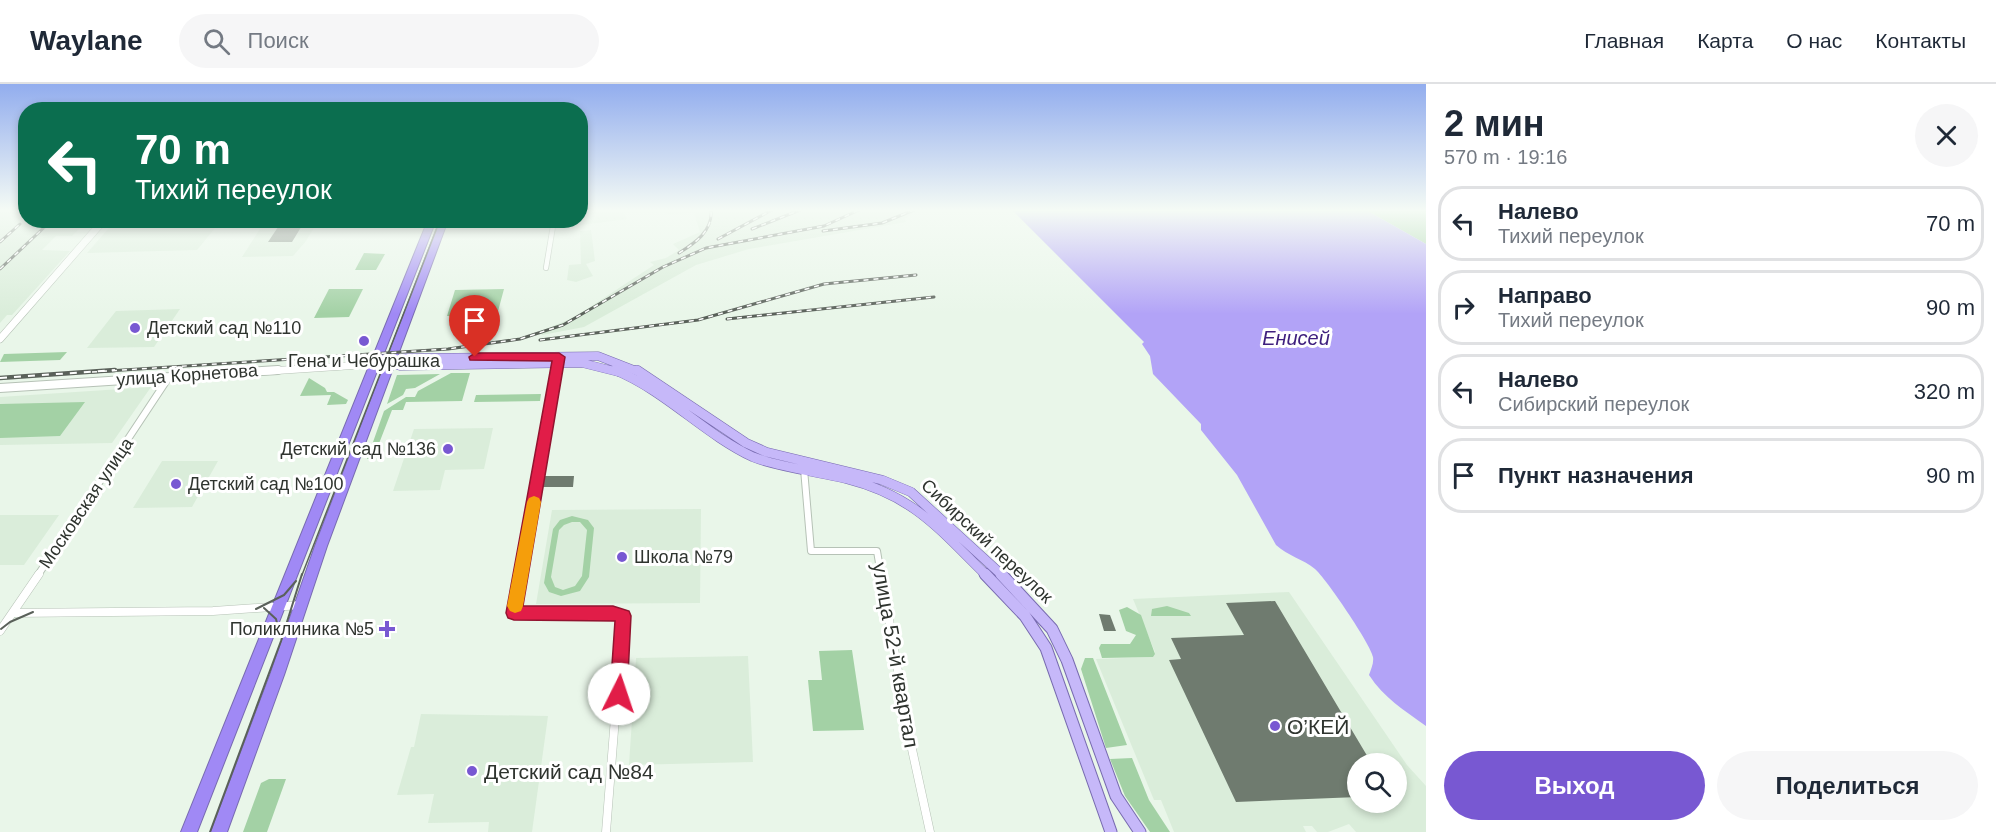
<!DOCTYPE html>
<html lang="ru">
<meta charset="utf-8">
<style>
body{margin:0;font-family:Arial,sans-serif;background:#f6f6f7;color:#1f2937;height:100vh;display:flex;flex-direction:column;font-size:22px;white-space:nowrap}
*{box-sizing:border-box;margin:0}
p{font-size:20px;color:#747a83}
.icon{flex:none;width:33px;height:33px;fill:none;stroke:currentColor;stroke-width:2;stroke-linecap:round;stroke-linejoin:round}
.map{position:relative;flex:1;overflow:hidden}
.drawer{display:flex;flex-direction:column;background:#fff;width:570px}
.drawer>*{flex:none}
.banner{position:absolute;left:18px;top:18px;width:570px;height:126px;border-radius:24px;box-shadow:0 3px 9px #0003;background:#0b6e4f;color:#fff;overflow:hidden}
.tools{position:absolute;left:1347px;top:669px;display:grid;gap:12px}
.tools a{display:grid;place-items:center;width:60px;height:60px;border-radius:50%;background:#fff;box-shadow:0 3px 9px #0003;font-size:30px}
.pin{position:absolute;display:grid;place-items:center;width:51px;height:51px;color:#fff;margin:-62px -26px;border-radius:50% 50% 50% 0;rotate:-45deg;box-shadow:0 0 6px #0007}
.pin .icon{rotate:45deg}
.me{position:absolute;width:66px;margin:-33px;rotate:4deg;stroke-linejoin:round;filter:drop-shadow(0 0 4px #0008)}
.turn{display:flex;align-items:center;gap:21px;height:126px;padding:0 18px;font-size:27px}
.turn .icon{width:78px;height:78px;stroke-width:2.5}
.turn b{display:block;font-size:42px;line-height:51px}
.round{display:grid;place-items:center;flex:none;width:63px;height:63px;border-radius:32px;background:#f6f6f7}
.headline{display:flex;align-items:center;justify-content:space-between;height:102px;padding:0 18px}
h1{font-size:36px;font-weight:700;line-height:45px}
.action{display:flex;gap:12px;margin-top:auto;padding:12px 18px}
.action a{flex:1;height:69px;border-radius:36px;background:#7858d2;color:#fff;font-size:24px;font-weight:700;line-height:69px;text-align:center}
.action a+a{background:#f6f6f7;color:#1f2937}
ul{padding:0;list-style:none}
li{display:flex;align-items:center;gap:18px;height:75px;margin:0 12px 9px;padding:0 6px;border:3px solid #e0e1e3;border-radius:24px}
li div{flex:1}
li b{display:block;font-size:22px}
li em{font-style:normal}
header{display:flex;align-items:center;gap:36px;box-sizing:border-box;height:84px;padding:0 30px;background:#fff;border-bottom:2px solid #e0e1e3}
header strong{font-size:28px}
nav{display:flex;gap:33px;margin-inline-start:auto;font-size:21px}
.search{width:420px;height:54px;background:#f6f6f7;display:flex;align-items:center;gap:15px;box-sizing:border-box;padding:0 21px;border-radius:33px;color:#747a83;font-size:22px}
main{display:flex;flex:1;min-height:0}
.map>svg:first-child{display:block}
.built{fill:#daedda;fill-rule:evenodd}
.green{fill:#a3d1a5;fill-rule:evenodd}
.water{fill:#b2a3f7}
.building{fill:#6f7b6f}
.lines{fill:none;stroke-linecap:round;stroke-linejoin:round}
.street-far2-casing{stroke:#b6c2b6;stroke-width:6}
.street-far1-casing{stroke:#b6c2b6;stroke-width:8}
.street-casing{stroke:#b6c2b6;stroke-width:9}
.secondary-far1-casing{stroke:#b6c2b6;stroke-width:8}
.secondary-casing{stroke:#b6c2b6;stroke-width:10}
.primary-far2-casing{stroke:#786bb0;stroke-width:9}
.primary-far1-casing{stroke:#786bb0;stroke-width:10}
.primary-casing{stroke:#786bb0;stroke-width:13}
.highway-casing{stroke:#786bb0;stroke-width:2}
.street-far2{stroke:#fff;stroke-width:4.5}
.street-far1{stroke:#fff;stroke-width:6}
.street{stroke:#fff;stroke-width:8}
.secondary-far1{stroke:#fff;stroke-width:7}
.secondary{stroke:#fff;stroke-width:8}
.primary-far2{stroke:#c6b8f9;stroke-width:8}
.primary-far1{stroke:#c6b8f9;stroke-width:9}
.primary{stroke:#c6b8f9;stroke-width:11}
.highway{fill:#a089f5;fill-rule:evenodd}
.tram-far1{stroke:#5a615a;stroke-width:1.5}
.tram{stroke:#5a615a;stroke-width:2}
.rail-far1-casing{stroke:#5a615a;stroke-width:3}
.rail-casing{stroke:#5a615a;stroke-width:4.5}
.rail-far1{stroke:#fff;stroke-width:1.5;stroke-dasharray:5;stroke-linecap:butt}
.rail{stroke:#fff;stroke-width:2;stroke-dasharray:7;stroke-linecap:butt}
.route{fill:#e11d48;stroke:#92132f;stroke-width:1.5}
.slow{fill:#f59e0b}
.poi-dot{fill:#7858d2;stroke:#fff;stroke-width:2}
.labels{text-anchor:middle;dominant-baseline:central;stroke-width:6;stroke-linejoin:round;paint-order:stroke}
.poi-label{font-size:18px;fill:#2f342f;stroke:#fff;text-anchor:start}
.street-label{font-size:18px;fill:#2f342f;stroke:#fff}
.water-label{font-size:20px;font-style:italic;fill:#3f207e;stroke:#fff}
.near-street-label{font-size:21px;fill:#2f342f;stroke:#fff}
.near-poi-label{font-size:21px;fill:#2f342f;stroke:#fff;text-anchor:start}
</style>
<header>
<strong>Waylane</strong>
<div class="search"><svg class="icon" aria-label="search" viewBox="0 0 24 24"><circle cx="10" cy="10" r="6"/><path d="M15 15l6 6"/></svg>Поиск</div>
<nav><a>Главная</a><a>Карта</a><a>О нас</a><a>Контакты</a></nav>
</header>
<main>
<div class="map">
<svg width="1426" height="748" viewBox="0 0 1426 748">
<rect width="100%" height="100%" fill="#e9f6e9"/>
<!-- built -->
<path class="built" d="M2,126H25L26,136L87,137L72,152H56L42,166L70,167L12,231H7L0,239V127Z
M581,126H621L628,135L558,144L560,137L580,136Z
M665,126H918L905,135L906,138L749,165L696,181L584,243L542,251L541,247L575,233L654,181L650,178L666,174L679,166L673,160L700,148L694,129L667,130Z
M115,137H221L197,166L87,169Z
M265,137H318L306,157L293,172L242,173Z
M591,146L595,177L586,180L593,192L576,198L567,196L569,181L581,180L580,147Z
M180,225L154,263L87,264L116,227Z
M151,303L112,359L0,361V313Z
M493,344L484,385L445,386L440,406L393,407L414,345Z
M162,377H218L192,423L133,424Z
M701,425L700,519L536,520L552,426Z
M0,431H59L24,481H0Z
M1289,508L1407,681L1426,702V748H1356L1349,740L1328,748H1317L1312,742H1303L1306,748H1174L1161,716H1154L1096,575L1153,573L1155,568L1133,515ZM1358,680H1396V718H1358Z
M748,572L753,678L629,681L636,574Z
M421,630L548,632L532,748H488L489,738L428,739L434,710L397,711L411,663H414Z"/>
<!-- green -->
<path class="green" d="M1366,126H1426V160Z
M364,169L385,170L376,186H355Z
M329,205H363L349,233L314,234Z
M504,205L497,231L447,232L455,206Z
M67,268L60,276L0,278L4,270Z
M451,289H470L462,317L406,318L403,326H392L373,375H367L384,327L406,313H415L418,307Z
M440,290L415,304L406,305L403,311L387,320L397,291Z
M309,294L325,304L327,308H334L348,316L346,320L327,321L331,311L300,312Z
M541,310L540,317L474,318L476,311Z
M85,318L60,352L0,354V320Z
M572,432L588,436L594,444L589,493L580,507L561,512L549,508L544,499L553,445L560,436ZM572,438H580L587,446L582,492L575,502L563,506L555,503L551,493L559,446L564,441Z
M1167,522L1189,529L1191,532H1151L1152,525Z
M1127,523L1141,531L1155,570L1153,573L1102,574L1099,564L1101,560H1130L1136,551L1126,547L1119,526Z
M852,566L864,646L813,647L808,596H822L819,567Z
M1085,574H1093L1127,661L1106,664L1081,585Z
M1132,674L1149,716L1170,748H1150L1125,712L1110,675Z
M269,695H286L267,748H243L261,699Z"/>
<!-- water -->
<path class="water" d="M1012,126H1366L1426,160V642C1404,626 1384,614 1369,591C1371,585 1374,579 1373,573C1372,562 1325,493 1315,485C1303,475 1288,472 1276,461L1237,391L1201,346V340L1153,290L1150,272L1142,260L1144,258Z"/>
<!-- building -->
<path class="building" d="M280,140H303L292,158H268Z
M545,392H574L573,403H543Z
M1275,517L1372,680H1358V713L1236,718L1169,576L1181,575L1171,554L1244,551L1226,519Z
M1099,530L1110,531L1116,547H1104Z"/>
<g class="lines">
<!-- street-far2 casing -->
<g class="street-far2-casing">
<path id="street-far2" d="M546,184L554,136
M557,288L559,276"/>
</g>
<!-- street-far1 casing -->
<g class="street-far1-casing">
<path id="street-far1" d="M804,385L811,467H877L881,491
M38,491L169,293
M521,491L557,286"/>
</g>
<!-- street casing -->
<g class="street-casing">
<path id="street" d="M521,490L514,529H613L623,532L606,748
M881,490L910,656L930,748
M13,529L213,527L301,521
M0,547L39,490"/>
</g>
<!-- secondary-far1 casing -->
<g class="secondary-far1-casing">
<path id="secondary-far1" d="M0,255L104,136
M254,288L375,280"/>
</g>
<!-- secondary casing -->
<g class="secondary-casing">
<path id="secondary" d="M0,304L278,286"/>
</g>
<!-- primary-far2 casing -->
<g class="primary-far2-casing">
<path id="primary-far2" d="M391,279L403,274L598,272L639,288
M375,280L391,279L400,282L582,279L618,288"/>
</g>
<!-- primary-far1 casing -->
<g class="primary-far1-casing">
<path id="primary-far1" d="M615,286C666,307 704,350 753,373C777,383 820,388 847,395C914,412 939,445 986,491
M637,286L746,359L766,368L882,396L911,408L1002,491"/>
</g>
<!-- primary casing -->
<g class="primary-casing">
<path id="primary" d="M985,490L1025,532L1046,564L1111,748
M1001,490L1052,545L1067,576L1116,712L1140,748"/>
</g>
<!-- highway casing -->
<g class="highway-casing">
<path id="highway" d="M428,136H436L197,748H181Z
M440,136H448L327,462L284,591L227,748H211L270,591L315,462Z"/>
</g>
<!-- street-far2 -->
<use href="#street-far2" class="street-far2"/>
<!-- street-far1 -->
<use href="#street-far1" class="street-far1"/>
<!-- street -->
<use href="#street" class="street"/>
<!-- secondary-far1 -->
<use href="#secondary-far1" class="secondary-far1"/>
<!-- secondary -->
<use href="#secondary" class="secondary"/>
<!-- primary-far2 -->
<use href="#primary-far2" class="primary-far2"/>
<!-- primary-far1 -->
<use href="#primary-far1" class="primary-far1"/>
<!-- primary -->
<use href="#primary" class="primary"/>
<!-- highway -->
<use href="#highway" class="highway"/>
<!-- tram-far1 -->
<path class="tram-far1" d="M302,491L440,136"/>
<!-- tram -->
<path class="tram" d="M264,524L276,535L280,551
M256,525L284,511L296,497
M1,545L10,538L33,528
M210,748L281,557L302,490"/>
<!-- rail-far1 casing -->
<g class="rail-far1-casing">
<path id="rail-far1" d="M752,145L800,126
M823,147L882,139L914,126
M718,155L772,126
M0,158L20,140
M679,169C695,159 713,147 711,126
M0,185L52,136
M727,235L934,213
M540,256L698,236L824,200L916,191
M92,288L448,265L520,255L563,241L663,183L706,164L824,142L859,126"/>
</g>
<!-- rail casing -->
<g class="rail-casing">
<path id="rail" d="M0,294L115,286"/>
</g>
<!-- rail-far1 -->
<use href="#rail-far1" class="rail-far1"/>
<!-- rail -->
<use href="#rail" class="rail"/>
</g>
<!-- sky -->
<linearGradient id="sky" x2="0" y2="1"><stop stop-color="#92adee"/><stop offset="0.55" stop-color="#f5fbf5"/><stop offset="1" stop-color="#f5fbf5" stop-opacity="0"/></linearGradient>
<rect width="1426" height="230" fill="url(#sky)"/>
<!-- route -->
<path class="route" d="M475,269H559L565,273L523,522H613L629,527L631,532L627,610L625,615L619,618L613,615L610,610L615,537L514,536L508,534L506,529L552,277L470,276L469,273Z"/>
<!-- slow -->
<path class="slow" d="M534,412L539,414L541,418L523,522L521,527L515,529L510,527L507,522L527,418L529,414Z"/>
<!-- markers -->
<g class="poi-dot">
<circle cx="135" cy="244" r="6"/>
<circle cx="364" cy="257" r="6"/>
<circle cx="448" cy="365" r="6"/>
<circle cx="176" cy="400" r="6"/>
<circle cx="622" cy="473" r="6"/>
<path d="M384 536h6v6h6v6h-6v6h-6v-6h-6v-6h6z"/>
<circle cx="1275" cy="642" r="6"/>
<circle cx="472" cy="687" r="6"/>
</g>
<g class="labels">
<!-- poi labels -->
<g class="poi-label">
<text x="147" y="244">Детский сад №110</text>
<text x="364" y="277" text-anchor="middle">Гена и Чебурашка</text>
<text x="436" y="365" text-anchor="end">Детский сад №136</text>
<text x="188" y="400">Детский сад №100</text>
<text x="634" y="473">Школа №79</text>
<text x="374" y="545" text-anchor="end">Поликлиника №5</text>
</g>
<!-- street labels -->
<g class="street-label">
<text transform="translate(187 291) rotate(-4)">улица Корнетова</text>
<text transform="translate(86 419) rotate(-56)">Московская улица</text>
<text transform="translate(987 457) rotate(43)">Сибирский переулок</text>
</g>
<!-- water labels -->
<g class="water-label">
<text x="1296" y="254">Енисей</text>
</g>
<!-- near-street labels -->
<g class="near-street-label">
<text transform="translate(896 571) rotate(80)">улица 52-й квартал</text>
</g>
<!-- near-poi labels -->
<g class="near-poi-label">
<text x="1287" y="642">О’КЕЙ</text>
<text x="484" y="687">Детский сад №84</text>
</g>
</g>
</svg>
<div class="tools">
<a><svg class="icon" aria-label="search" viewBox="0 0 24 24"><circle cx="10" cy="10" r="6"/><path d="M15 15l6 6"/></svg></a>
</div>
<div class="pin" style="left:475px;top:273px;background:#d93025"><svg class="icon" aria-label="arrive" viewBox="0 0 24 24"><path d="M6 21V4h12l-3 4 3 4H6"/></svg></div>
<svg class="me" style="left:619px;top:610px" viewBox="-20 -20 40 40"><circle r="19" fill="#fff"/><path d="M0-13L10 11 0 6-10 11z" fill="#e11d48"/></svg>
<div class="banner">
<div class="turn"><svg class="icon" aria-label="left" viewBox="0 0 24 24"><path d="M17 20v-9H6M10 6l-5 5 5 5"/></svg><div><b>70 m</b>Тихий переулок</div></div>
</div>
</div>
<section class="drawer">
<div class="headline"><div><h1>2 мин</h1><p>570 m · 19:16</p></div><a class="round"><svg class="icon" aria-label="close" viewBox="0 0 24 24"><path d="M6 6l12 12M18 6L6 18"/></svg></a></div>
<ul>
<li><svg class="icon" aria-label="left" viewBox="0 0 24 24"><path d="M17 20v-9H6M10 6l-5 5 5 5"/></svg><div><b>Налево</b><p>Тихий переулок</p></div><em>70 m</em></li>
<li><svg class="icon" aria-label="right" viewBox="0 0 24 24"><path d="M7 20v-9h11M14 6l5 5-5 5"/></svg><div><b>Направо</b><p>Тихий переулок</p></div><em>90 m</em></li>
<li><svg class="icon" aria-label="left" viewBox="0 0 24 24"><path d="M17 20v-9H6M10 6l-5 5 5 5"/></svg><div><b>Налево</b><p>Сибирский переулок</p></div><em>320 m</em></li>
<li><svg class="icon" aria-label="arrive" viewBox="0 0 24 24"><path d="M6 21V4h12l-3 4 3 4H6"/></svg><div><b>Пункт назначения</b></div><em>90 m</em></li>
</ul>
<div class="action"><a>Выход</a><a>Поделиться</a></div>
</section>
</main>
